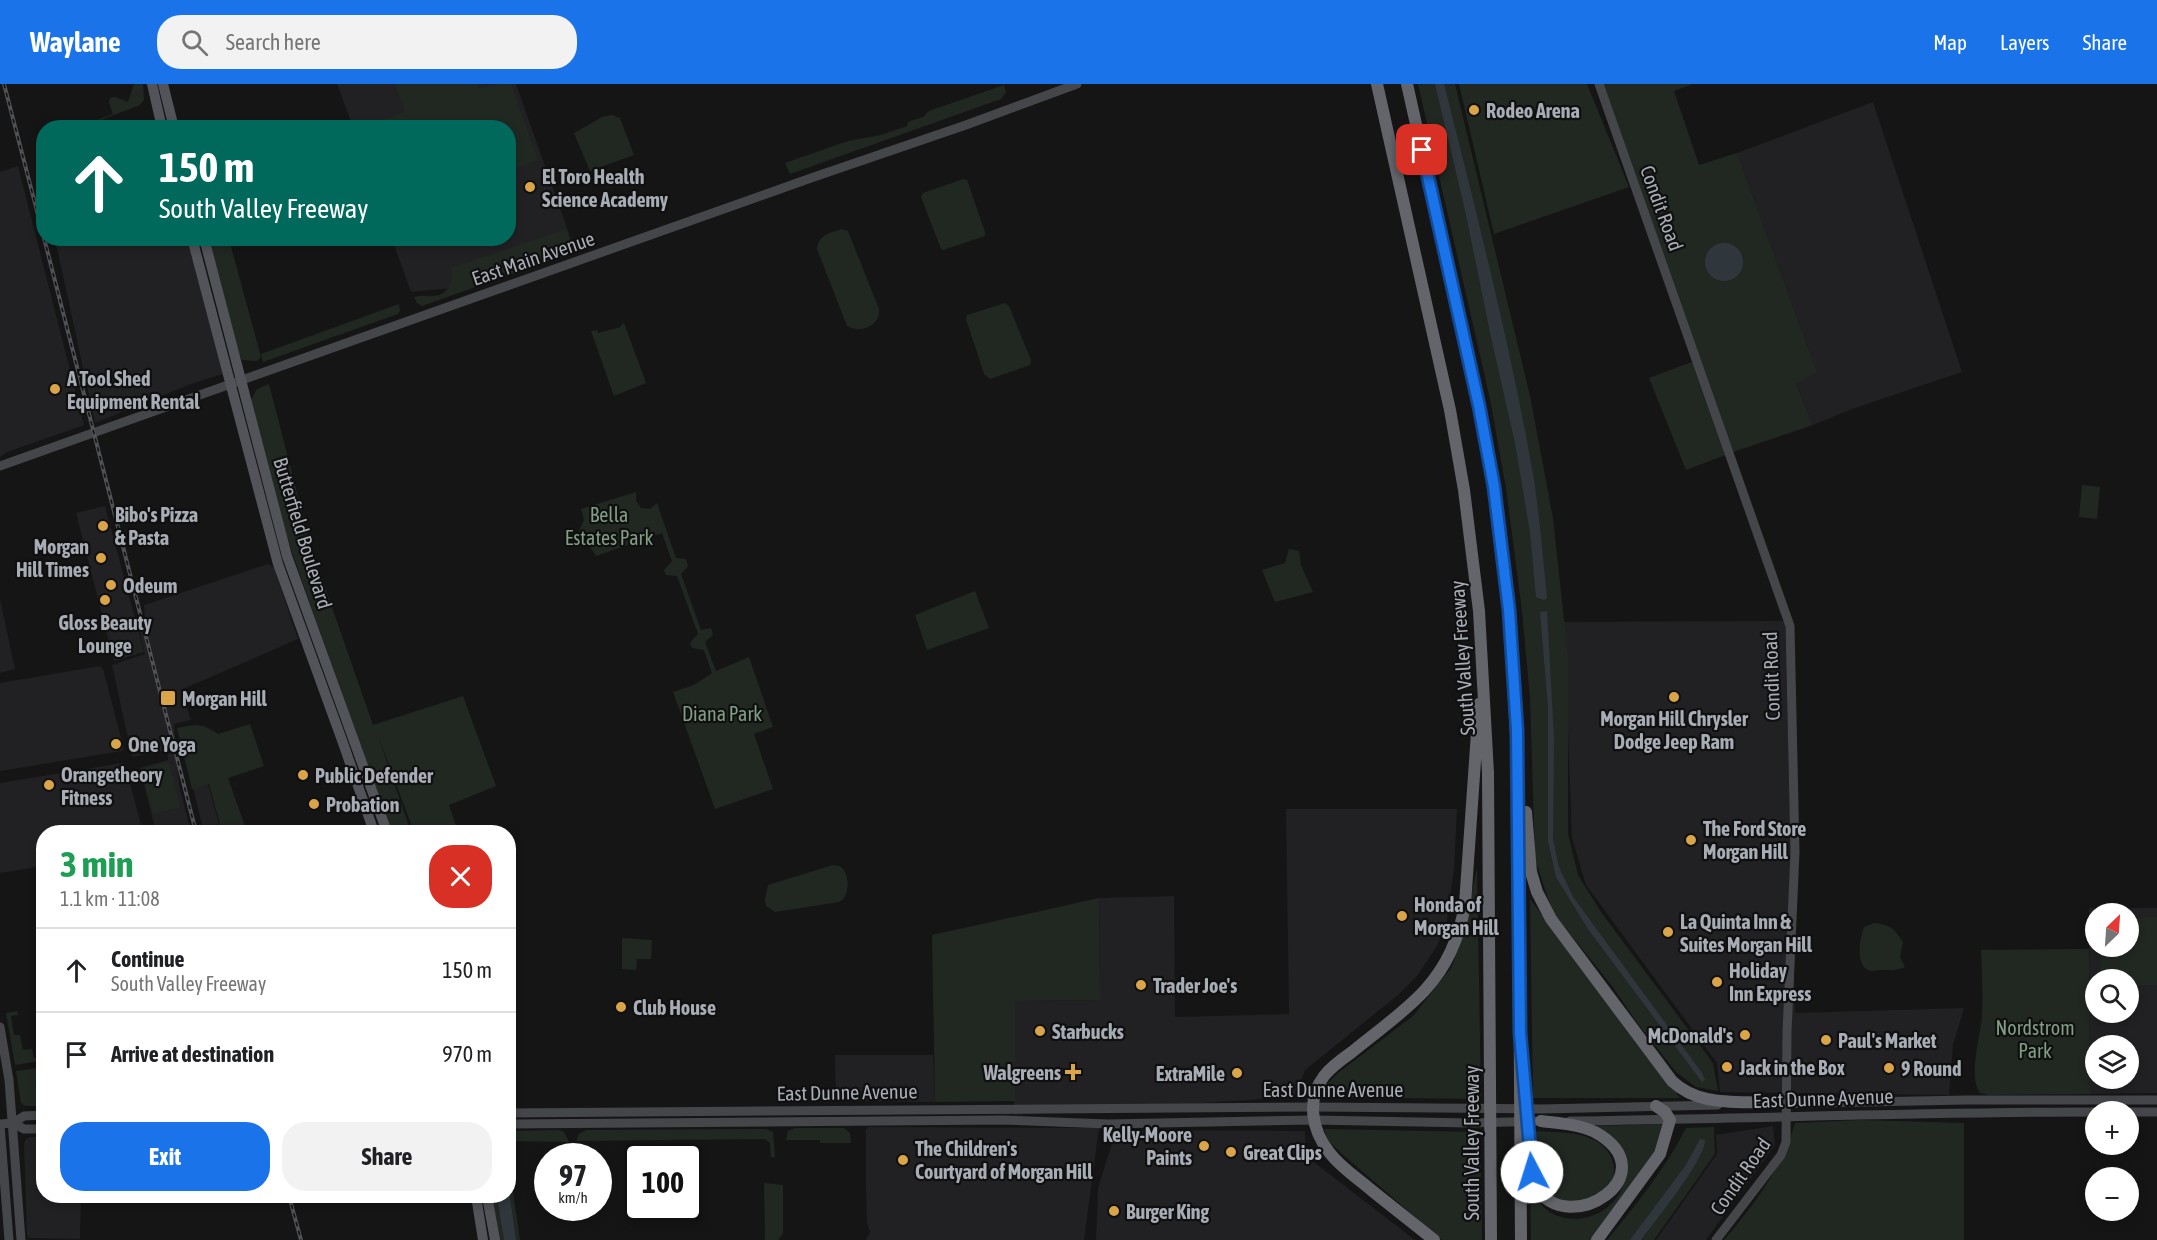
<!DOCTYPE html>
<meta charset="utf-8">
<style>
body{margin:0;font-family:"Asap Condensed",sans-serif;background:#f2f2f2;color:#202124;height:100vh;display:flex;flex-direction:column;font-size:22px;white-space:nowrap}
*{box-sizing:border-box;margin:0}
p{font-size:20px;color:#757577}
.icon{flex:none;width:33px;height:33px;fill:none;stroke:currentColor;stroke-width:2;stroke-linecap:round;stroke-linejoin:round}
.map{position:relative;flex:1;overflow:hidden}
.details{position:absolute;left:36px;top:741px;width:480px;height:378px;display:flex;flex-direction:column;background:#fff;border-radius:24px;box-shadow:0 3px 9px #0003}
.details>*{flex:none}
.guide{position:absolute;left:36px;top:36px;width:480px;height:126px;border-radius:24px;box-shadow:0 3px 9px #0003;background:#00695c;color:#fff;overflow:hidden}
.needle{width:39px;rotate:25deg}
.fabs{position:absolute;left:2085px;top:819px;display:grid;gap:12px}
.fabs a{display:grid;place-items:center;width:54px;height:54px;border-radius:50%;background:#fff;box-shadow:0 3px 9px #0003;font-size:30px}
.speed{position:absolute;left:534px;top:1059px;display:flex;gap:12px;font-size:30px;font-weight:700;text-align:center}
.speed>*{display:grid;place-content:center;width:78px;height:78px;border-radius:50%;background:#fff;box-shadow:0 3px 9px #0003;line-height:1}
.speed small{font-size:15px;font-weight:400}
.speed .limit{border:3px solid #111;border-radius:9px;background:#fff;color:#111}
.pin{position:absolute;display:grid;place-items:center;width:51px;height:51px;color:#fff;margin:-26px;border-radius:12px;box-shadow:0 3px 9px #0006}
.me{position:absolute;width:66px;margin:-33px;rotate:355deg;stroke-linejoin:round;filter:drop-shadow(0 0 4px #0008)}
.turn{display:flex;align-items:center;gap:21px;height:126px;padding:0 24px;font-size:27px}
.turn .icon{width:78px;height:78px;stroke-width:2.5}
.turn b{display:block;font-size:42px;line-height:51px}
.round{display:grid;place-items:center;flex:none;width:63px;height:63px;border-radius:24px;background:#f2f2f2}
.overview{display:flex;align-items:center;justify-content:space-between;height:102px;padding:0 24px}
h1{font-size:36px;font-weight:700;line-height:45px;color:#1e9e55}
.button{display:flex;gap:12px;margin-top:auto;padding:12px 24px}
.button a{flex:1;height:69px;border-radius:24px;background:#1a73e8;color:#fff;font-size:24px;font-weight:700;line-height:69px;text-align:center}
.button a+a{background:#f2f2f2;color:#202124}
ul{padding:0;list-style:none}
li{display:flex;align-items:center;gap:18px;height:84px;padding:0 24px;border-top:2px solid #e0e0e0}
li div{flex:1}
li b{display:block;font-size:22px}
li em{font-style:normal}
header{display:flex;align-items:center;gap:36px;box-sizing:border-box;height:84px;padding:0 30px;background:#1a73e8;color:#fff}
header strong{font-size:28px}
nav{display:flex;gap:33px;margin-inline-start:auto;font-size:21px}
.search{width:420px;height:54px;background:#f2f2f2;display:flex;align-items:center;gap:15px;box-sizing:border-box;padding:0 21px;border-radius:24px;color:#757577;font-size:22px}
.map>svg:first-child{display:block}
.built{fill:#212123;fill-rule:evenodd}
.green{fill:#212822}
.water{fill:#2f373d}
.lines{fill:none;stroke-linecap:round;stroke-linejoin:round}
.secondary{stroke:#44464a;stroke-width:9}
.primary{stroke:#525459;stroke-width:10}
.highway{stroke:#63656b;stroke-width:12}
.rail-casing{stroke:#4f5155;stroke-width:4}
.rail{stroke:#101011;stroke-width:1.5;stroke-dasharray:4.5;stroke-linecap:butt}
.route-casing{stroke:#114b97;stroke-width:15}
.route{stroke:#1a73e8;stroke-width:10}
.poi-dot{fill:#daa549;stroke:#101011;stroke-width:2}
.labels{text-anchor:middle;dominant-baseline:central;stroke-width:4.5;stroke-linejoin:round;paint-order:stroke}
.poi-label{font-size:20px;font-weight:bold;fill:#a8acb4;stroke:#101011;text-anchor:start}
.street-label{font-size:20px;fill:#a8acb4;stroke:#101011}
.park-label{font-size:20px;fill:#819d82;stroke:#101011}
</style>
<header>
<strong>Waylane</strong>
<div class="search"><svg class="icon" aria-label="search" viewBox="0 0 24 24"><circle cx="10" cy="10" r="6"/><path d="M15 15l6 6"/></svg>Search here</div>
<nav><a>Map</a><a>Layers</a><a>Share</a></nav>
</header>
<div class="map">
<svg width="2157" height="1156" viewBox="0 0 2157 1156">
<rect width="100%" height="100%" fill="#151516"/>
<!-- built -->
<path class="built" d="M337,0H516L572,158L452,204L411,208L392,155L508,154V44L353,43Z
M1873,18L1962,288L1855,324L1813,341L1796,298L1817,288L1737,69Z
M18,82L84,341L7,368L0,373V88Z
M55,155H188L223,290L191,300L95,339Z
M105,422L144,568L114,577L76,429Z
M268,480L274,484L298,555L181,606L191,636L174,640L179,701L191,748H156L140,684L168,676L167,666L132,673L112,581L145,570L137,537L145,535L144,521Z
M0,515L15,585L0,589Z
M1785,537L1795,929L1964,924L1953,961L1949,1011L1720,1008L1717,979L1586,801L1572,754L1564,538Z
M100,582L103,585L124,665L122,667L0,687V599Z
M122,679L125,681L143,748H44L43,782L0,789V699Z
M208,700L221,748H204L193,704Z
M1286,725H1457L1454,785L1447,837L1437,862L1417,892L1398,911L1305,986L1294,1013L1014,1031L1015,917L1100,916L1099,814L1174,812L1175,933L1289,930Z
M2089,824H2157V1009L2090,1010ZM2096,830H2128V862H2096ZM2096,896H2128V928H2096ZM2096,962H2128V994H2096Z
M835,971H933L935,1018L836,1017Z
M1773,1042L1775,1061L1706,1156H1656L1717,1070L1716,1051Z
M868,1043L1099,1044L1084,1156H866L870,1148L867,1139L866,1105V1046Z
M1116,1046L1305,1047L1306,1072L1415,1156H1096L1098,1104Z
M30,1053H43L44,1112H81L80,1155L29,1154L27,1151L24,1059L26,1055Z"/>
<!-- green -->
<path class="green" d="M134,0H143L144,16L140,21L82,43L75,44L113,30L109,18L110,14L115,13L128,18Z
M395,0H477L479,5L498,0H511L538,76L516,84L509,62L508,44L364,43L405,28Z
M1418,0H1455L1530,312L1553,434L1568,573V750L1578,791L1601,828L1713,979L1718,1007L1696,1003L1676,988L1638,940L1612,902L1555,831L1548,815L1535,774L1530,614L1522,527L1506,404L1490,315Z
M1459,0H1587L1629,103L1494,150Z
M1601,0H1693L1674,7L1699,81L1737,69L1817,288L1796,299L1813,341L1736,367L1686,386L1649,294L1697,276Z
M1004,1L1006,8L1001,15L790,90L785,79L848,57L881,51L907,42L908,38L923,33L929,27Z
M612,31L620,34L634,71L590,87L574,49L602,33Z
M963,95L967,96L985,148V152L943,166L941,165L921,113L923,109Z
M566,145L574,168L422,222L417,219L414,213C424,210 425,213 433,212C448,212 455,196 451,184Z
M842,145L848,147L879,225C881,241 861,250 847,242L817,165C819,150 830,149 842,145Z
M209,155H229L261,273L257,277L242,276L239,269Z
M1005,219L1009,222L1031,276L1030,281L990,295L984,290L966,235L967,231Z
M399,220L400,227L398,230L263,278L261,270Z
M624,239L646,299L614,312L591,247L597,246L598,249L621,243V241Z
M269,300L311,463L373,641L463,612L496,702L449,721L458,748H414L377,649L411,748H391L301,494L283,441L251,316L257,305Z
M2082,401L2100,403L2097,435L2079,433Z
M636,408V417L641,424L650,425L657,419L676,474L686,475L688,482L681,490L701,546L711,544L713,551L705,558L716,587L749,573L773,643L754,650L773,705L715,725L673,608L694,601L712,589L704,566L692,564L690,559L698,550L677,492L666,491L664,486L672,477L662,449L596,472L579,447L584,436L581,425Z
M1289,465L1299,467L1301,481L1313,508L1275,518L1262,486L1285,479Z
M975,507L989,544L927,566L915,531Z
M250,640L264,682L228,694L247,748H222L209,700L192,705L177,644C195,640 203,639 218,650Z
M169,678L180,723L153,730L141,685Z
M833,781C836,782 839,781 842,784C850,792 850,813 839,818L775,828L766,822L765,815L768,801Z
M1477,784L1481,1015L1321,1013L1323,1004L1338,989L1413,932L1451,884L1462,856Z
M1099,814L1100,916L1015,917V1017L935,1018L932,851Z
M1530,815L1680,1014H1533Z
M2157,833V901H2129L2128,896L2101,895L2100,863L2128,862L2129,834Z
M1874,839C1889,840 1895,845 1903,858L1900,873L1905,883C1896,887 1891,886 1881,886C1878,886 1875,887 1871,887C1854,884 1860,854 1864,843Z
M622,854L652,856L651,875H637L636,886L622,885Z
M2089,865L2090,1010L1989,1011L1980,1009C1968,994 1980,952 1982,934C1983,911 1982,889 1981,866Z
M17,927L18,931L11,932L14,951H20L23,966L32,965L34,974H39V977L15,981L6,929Z
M39,984L41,990C33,997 34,1007 43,1011V1022H25L21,1019L16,987Z
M1860,1036L1964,1039V1156H1724C1754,1121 1782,1084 1795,1039Z
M1664,1040L1656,1066L1651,1075L1591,1156H1531L1530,1104C1536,1113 1541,1123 1551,1129C1603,1156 1663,1085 1596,1042Z
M1714,1043L1715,1070L1654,1156H1607C1636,1121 1665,1085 1686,1044Z
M795,1044H844L850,1049L851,1059H820V1056H786L788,1047Z
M766,1045L773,1048L775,1073H771L770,1059L765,1055L576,1057L579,1050L586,1046Z
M1324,1045L1480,1048L1482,1156H1442L1341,1069L1328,1056Z
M559,1046L564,1048L569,1058L509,1057V1047Z
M1533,1047C1558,1049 1598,1045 1611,1073C1613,1078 1615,1085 1614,1091C1613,1097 1610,1104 1608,1109L1559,1121L1541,1098L1537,1082Z
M509,1072V1080L520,1156H499L492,1112H508Z
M764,1099L783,1101V1150L778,1156H765Z"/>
<!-- water -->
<path class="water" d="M1435,0H1444C1477,131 1511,263 1534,396C1540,435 1543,475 1547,514L1544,516L1536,513L1530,448L1515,359L1491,253L1465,126Z
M1705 178a19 19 0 1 1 38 0a19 19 0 1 1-38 0Z
M1547,527L1554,654L1553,755L1559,783L1573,813L1702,989L1705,996L1702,998L1588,845L1556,793L1548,757V622L1540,528Z
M1700,1055L1705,1056C1705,1076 1655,1137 1641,1156H1630L1686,1081Z
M509,1107L516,1156H504L497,1112H508Z"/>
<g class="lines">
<!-- secondary -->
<path class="secondary" d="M1599,0L1790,542L1795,768L1787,948L1786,1058L1781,1071L1716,1156
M0,382L811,94L966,41L1077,0
M0,943L9,996L21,1156
M1765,1020L1967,1016H2157
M2128,1028H2157
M508,1029L1314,1023L1541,1025L1718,1021
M1570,1037C1745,1035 1920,1028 2096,1028
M13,1039L24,1032L44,1031
M0,1040L13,1039L24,1045H44
M508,1040L1003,1036L1108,1040L1313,1036L1470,1039L1547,1037
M0,1041L9,1156"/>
<!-- primary -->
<path class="primary" d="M152,0L162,44
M163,0L174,44
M192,154L278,480L343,659L374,748
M204,154L287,472L387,748
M476,1112L483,1156
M487,1112L495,1156"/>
<!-- highway -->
<path class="highway" d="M1377,0L1450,326L1464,406L1479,527L1488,689L1491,1156
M1407,0L1479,322L1494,403L1509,526L1518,689L1521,1156
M1526,728L1531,788L1537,808L1551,835L1672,997C1698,1022 1734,1017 1769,1019
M1528,1044C1529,1063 1528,1084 1536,1103C1568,1156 1670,1090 1595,1048C1579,1040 1558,1039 1541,1037
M1434,1156C1413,1139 1391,1122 1370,1105C1356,1093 1340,1083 1329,1068C1312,1046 1306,1016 1324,992C1331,983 1342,975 1352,968C1376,948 1404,929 1425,906C1447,882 1460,851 1465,820L1479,620
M1597,1156L1660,1070L1670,1036L1665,1028L1656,1022"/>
<!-- rail casing -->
<g class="rail-casing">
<path id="rail" d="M4,0L44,154
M44,154L196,748
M289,1112L301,1156"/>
</g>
<!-- rail -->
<use href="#rail" class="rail"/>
</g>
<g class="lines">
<!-- route casing -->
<g class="route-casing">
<path id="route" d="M1422,66L1479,322L1494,403L1509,526L1517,646L1520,949L1532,1088"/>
</g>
<!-- route -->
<use href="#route" class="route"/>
</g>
<!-- markers -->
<g class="poi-dot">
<circle cx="1474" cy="26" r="6"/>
<circle cx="530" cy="103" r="6"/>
<circle cx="55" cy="305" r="6"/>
<circle cx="103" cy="442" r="6"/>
<circle cx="101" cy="474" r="6"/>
<circle cx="111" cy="501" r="6"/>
<circle cx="105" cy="516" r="6"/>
<circle cx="1674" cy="613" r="6"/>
<rect x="160" y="606" width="16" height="16" rx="3"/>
<circle cx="116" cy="660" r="6"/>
<circle cx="303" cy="691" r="6"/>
<circle cx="49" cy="701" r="6"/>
<circle cx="314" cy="720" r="6"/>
<circle cx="1691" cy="756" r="6"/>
<circle cx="1402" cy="832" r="6"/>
<circle cx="1668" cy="848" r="6"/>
<circle cx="1717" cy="898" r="6"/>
<circle cx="1141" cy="901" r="6"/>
<circle cx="621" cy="923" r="6"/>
<circle cx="1040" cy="947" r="6"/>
<circle cx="1745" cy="951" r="6"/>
<circle cx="1826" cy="956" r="6"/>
<circle cx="1727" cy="983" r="6"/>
<circle cx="1889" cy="984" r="6"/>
<path d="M1070 979h6v6h6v6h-6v6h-6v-6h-6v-6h6z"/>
<circle cx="1237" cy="989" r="6"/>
<circle cx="1204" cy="1062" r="6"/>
<circle cx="1231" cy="1068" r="6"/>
<circle cx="903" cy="1076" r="6"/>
<circle cx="1114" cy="1127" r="6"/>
</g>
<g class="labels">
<!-- poi labels -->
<g class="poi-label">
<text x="1486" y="26">Rodeo Arena</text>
<text x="542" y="92">El Toro Health<tspan x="542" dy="23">Science Academy</tspan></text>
<text x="67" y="294">A Tool Shed<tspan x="67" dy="23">Equipment Rental</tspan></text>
<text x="115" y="430">Bibo's Pizza<tspan x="115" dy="23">&amp; Pasta</tspan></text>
<text x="89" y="462" text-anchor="end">Morgan<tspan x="89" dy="23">Hill Times</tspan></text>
<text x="123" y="501">Odeum</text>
<text x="105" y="538" text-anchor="middle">Gloss Beauty<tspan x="105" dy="23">Lounge</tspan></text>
<text x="182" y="614">Morgan Hill</text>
<text x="1674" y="634" text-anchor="middle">Morgan Hill Chrysler<tspan x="1674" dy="23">Dodge Jeep Ram</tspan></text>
<text x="128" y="660">One Yoga</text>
<text x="61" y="690">Orangetheory<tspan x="61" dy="23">Fitness</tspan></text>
<text x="315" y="691">Public Defender</text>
<text x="326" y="720">Probation</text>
<text x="1703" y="744">The Ford Store<tspan x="1703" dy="23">Morgan Hill</tspan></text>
<text x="1414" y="820">Honda of<tspan x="1414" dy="23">Morgan Hill</tspan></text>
<text x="1680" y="837">La Quinta Inn &amp;<tspan x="1680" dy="23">Suites Morgan Hill</tspan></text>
<text x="1729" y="886">Holiday<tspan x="1729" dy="23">Inn Express</tspan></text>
<text x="1153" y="901">Trader Joe's</text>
<text x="633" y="923">Club House</text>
<text x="1052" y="947">Starbucks</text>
<text x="1733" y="951" text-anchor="end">McDonald's</text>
<text x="1838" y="956">Paul's Market</text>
<text x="1739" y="983">Jack in the Box</text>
<text x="1901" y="984">9 Round</text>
<text x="1061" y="988" text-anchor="end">Walgreens</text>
<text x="1225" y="989" text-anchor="end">ExtraMile</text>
<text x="1192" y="1050" text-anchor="end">Kelly-Moore<tspan x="1192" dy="23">Paints</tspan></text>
<text x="915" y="1064">The Children's<tspan x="915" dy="23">Courtyard of Morgan Hill</tspan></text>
<text x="1243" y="1068">Great Clips</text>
<text x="1126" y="1127">Burger King</text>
</g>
<!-- street labels -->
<g class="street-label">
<text transform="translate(1662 124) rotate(70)">Condit Road</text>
<text transform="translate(533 174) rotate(-19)">East Main Avenue</text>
<text transform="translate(303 449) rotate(73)">Butterfield Boulevard</text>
<text transform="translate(1462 574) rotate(-94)">South Valley Freeway</text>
<text transform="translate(1771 592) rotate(-92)">Condit Road</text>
<text x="1333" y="1005">East Dunne Avenue</text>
<text transform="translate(847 1008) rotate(-1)">East Dunne Avenue</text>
<text transform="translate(1823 1014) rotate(-2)">East Dunne Avenue</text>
<text transform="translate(1471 1059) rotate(-90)">South Valley Freeway</text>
<text transform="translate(1740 1092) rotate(-55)">Condit Road</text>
</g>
<!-- park labels -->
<g class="park-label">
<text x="609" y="430">Bella<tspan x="609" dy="23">Estates Park</tspan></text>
<text x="722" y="629">Diana Park</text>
<text x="2035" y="943">Nordstrom<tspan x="2035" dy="23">Park</tspan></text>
</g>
</g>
</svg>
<div class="fabs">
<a><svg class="needle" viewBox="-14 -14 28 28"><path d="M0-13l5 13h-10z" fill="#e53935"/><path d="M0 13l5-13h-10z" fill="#757577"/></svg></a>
<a><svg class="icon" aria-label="search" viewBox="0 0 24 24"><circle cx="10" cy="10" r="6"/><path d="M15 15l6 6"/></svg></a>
<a><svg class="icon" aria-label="layers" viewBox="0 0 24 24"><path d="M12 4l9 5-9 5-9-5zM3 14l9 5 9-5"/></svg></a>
<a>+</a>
<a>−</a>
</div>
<div class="speed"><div>97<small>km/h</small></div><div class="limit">100</div></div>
<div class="pin" style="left:1422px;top:66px;background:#d93025"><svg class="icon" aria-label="arrive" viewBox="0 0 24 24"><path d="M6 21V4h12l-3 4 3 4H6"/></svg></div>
<svg class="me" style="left:1532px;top:1088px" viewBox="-20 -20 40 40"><circle r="19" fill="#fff"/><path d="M0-13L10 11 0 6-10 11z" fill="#1a73e8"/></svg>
<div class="guide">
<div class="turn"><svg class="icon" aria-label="ahead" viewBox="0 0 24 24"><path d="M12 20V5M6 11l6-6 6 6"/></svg><div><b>150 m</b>South Valley Freeway</div></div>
</div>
<section class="details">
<div class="overview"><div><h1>3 min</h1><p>1.1 km · 11:08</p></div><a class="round" style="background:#d93025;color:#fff"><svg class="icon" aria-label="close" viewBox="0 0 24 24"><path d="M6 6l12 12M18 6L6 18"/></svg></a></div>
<ul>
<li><svg class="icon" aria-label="ahead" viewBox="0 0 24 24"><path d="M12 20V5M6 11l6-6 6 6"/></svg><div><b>Continue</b><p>South Valley Freeway</p></div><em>150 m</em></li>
<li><svg class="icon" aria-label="arrive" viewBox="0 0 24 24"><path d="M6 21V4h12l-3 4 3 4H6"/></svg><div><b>Arrive at destination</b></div><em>970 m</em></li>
</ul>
<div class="button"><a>Exit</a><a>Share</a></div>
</section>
</div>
